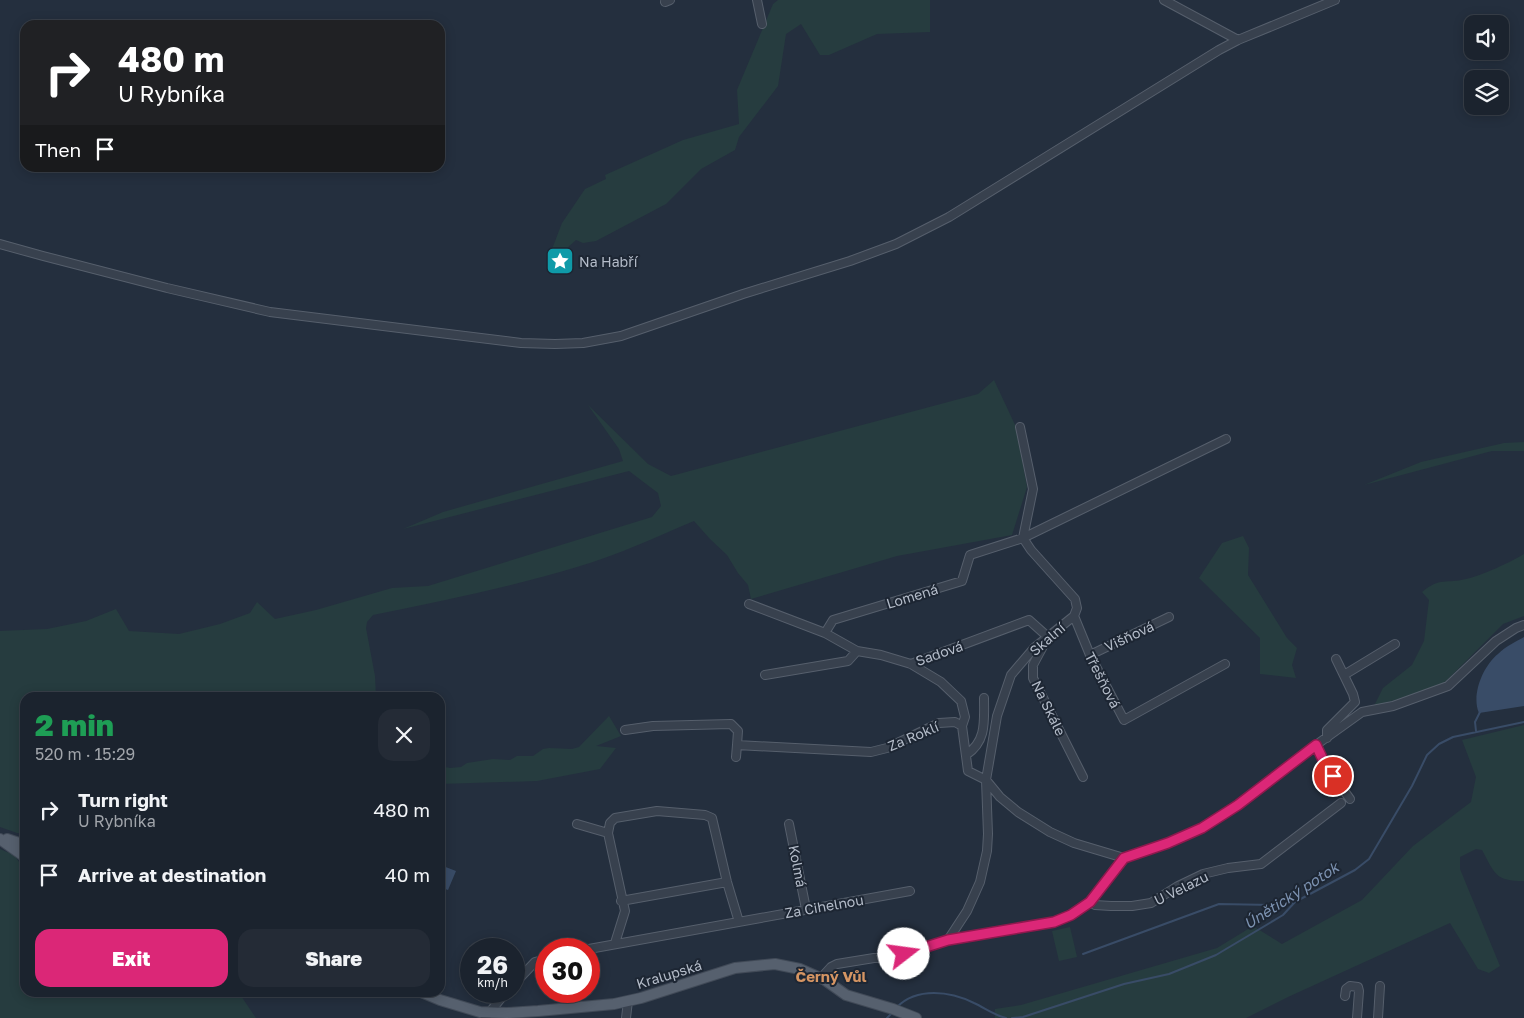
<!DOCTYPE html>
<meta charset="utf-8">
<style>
body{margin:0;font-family:"Golos Text",sans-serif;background:#242b36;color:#f1f3f6;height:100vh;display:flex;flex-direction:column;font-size:19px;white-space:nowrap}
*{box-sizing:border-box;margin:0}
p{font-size:16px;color:#a0a4aa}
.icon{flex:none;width:28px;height:28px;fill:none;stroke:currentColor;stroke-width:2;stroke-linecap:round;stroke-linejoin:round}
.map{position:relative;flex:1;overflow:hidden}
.panel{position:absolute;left:20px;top:692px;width:425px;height:305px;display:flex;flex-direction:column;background:#1b232e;border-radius:15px;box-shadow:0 2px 12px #0003,0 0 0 1px #39404a}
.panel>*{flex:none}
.hud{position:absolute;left:20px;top:20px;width:425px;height:152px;border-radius:15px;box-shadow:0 2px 12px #0003,0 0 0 1px #39404a;background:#202124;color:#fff;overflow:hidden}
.tools{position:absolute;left:1464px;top:15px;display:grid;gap:10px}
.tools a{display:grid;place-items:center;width:45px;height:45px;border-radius:10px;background:#1b232e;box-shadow:0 2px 12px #0003,0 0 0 1px #39404a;font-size:25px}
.speed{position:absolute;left:460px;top:938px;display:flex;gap:10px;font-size:25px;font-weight:700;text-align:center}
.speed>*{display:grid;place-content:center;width:65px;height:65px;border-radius:50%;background:#1b232e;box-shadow:0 2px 12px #0003,0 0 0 1px #39404a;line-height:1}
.speed small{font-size:12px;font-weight:400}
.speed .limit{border:8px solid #d22;background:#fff;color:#111}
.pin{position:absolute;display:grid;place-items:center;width:42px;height:42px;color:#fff;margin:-21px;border:2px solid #fff;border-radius:50%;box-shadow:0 1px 5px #0007}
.me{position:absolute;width:55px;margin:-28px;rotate:75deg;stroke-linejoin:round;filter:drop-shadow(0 0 4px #0008)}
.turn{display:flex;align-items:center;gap:18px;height:105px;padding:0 15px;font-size:22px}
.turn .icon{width:65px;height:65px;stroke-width:2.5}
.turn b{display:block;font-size:35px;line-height:42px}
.then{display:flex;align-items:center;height:48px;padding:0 15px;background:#0003;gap:10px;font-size:19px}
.round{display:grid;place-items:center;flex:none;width:52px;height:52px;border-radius:15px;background:#242b36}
.head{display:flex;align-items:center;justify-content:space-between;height:85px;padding:0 15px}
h1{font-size:30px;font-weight:800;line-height:38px;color:#1e9e55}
.button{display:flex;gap:10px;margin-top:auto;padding:10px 15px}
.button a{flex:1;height:58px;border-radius:15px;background:#db2777;color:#fff;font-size:20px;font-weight:800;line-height:58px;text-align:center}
.button a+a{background:#242b36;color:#f1f3f6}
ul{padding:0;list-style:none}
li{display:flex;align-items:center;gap:15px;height:65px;padding:0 15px}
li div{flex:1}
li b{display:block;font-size:19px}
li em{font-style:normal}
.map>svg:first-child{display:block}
.green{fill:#263c3f}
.water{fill:#394c67}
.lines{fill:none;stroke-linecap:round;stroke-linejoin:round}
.stream{stroke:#394c67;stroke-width:2}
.minor-casing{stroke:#565f6c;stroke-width:10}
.major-casing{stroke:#414a57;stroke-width:12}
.minor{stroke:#38414e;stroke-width:8}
.major{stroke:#56606e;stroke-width:10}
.route-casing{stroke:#8e194d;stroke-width:12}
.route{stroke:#db2777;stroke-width:9}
.labels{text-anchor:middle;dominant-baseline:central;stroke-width:4;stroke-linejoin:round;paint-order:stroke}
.poi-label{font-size:14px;fill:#b4bcc9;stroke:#1d2633;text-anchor:start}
.street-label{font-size:14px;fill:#b4bcc9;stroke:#1d2633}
.water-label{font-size:15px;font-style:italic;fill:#7c92b1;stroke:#1d2633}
.neighbourhood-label{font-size:15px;font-weight:bold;fill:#d59563;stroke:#1d2633}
</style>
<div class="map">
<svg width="1524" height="1018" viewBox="0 0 1524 1018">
<rect width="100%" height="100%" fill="#242f3e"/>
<!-- green -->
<path class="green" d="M778,0H930V32L877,34L829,55H820L801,24L786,34L778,86L739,137L735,150L701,169L666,204L596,241L583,243L576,240L566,249L549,257L562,223L585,189L606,179L605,175L683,140L739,124L737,90L773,4Z
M994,380L1016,427L1027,487L1012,535L897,556L751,599L748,585L738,573L727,555L710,539L694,521C656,537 618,555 577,567C511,587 442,601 373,615L367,622L366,628L375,676L376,697L25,698V833H17L0,827V631L47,629L86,621L116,609L129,631L179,634L220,624L250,613L257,602L275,619L316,610L392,588L428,586L652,517L661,506L658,493L629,471L403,529L443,512L623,461L619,449L588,405L648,464L671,476L978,394Z
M1524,442V451H1492L1364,485L1421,462L1504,443Z
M1243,536L1249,548L1248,575L1287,638L1297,648L1292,665L1296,678L1260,674V638L1199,578L1222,543Z
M1524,554V616L1503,624L1440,687L1374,706L1383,688L1412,665L1424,641L1429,600L1422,592C1440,577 1446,584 1466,579C1483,575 1509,563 1524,554Z
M609,716L621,736L596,746L616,748L600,769L537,781L440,784V766L450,768L461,767L467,763L493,759L510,760L517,756H533L543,749L549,748L572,749L579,747Z
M1524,725V881C1495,881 1495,874 1482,850L1476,849L1460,857V869L1500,966L1489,973L1478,969L1450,923L1288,997L1246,1018H995V1009L1021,1005L1217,948L1253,926L1282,944L1362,900L1413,846L1471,802L1476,777L1462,740Z
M0,849L14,855L25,870V992L239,993L256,1018H0Z
M1070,927L1077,957L1059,961L1052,931Z"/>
<!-- water -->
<path class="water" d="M1524,637V706L1479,713C1471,695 1483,666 1498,654C1505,647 1515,642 1524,637Z
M443,866L456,871L448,890L440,887V874Z"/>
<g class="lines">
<!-- stream -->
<path class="stream" d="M1476,731L1475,722L1480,712
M1083,954L1219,904L1275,905L1294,902
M897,1007C917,987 950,991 974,1003C985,1008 994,1015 1006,1018
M887,1018L892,1013
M1012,1018L1023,1017L1124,984L1169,974L1216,955L1283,915L1295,902L1355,870L1369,859L1412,786L1427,755L1439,744L1453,737L1524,722"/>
<!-- minor casing -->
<g class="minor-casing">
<path id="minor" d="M757,0L762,24
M1164,0L1238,40
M665,2L670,0
M0,244L43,256L167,288L270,312L521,343L555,344L583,343L621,336L743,294L850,261L896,244L949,217L1219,50L1238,40L1335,0
M1020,427L1033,489L1023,538
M749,604L825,633
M1074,616L1090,655L1124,720L1225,664
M1090,655L1169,617
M911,664L1029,620L1048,637L1033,665V678L1083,777
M765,675L848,661L857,651
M1344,675L1395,644
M962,726L965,717L961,701L941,682L911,664L881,655L857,651L825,633L833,620L962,581L970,555L1023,538L1226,439
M625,730L653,726L731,724L738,731L737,745L871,752L887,748L939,723L955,722L962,726L968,771L986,780L1000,797L1018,812L1050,832L1074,843L1124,858
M1327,738V730L1355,702L1353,694L1336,659
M1316,745L1325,764L1350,799
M966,755C987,741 984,721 984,698
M736,757L737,745
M577,824L608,833
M789,824L806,909
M621,901L727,882
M1090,902L1095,905L1111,906H1132L1151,903L1178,886L1203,874L1228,868L1261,864L1341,803
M948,940L967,911L980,882L987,851L988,834L986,780L997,716L1011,675L1034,648L1074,616L1077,608L1075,599L1031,550L1023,538
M615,943L625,911L608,833L610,823L615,818L657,811L705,815L712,818L727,882L739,922
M589,949L910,891
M821,978L831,967L837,964L874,958H890L948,940L1053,922L1071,915L1090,902L1124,858L1168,843L1202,828L1238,805L1316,745L1362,712L1393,706L1448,686L1496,641L1516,628L1524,625
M514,984L535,962L546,959
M1345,996L1346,989L1350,986L1358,987L1359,991L1357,1018
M485,1018L507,991
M626,1018L628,1001
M1378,1018L1380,986"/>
</g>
<!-- major casing -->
<g class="major-casing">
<path id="major" d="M0,839L25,857
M7,839L25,845
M421,992L440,1000L480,1012L507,1013L538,1011L614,1004L641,998L735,968L775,964L800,969L825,980L846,995L893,1009L916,1018"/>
</g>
<!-- minor -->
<use href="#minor" class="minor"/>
<!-- major -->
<use href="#major" class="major"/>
</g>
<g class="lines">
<!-- route casing -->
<g class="route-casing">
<path id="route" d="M904,954L948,940L1054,922L1071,915L1090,902L1124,858L1168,843L1202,828L1238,805L1316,745L1325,764L1333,776"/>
</g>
<!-- route -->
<use href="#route" class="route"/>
</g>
<!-- icons -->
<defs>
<g id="sight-square" transform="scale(1.4375)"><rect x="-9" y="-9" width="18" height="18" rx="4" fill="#0f9aa8" stroke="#1d2633"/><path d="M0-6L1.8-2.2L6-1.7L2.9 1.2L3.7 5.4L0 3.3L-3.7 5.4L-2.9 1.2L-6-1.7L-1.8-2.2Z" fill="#fff"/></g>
</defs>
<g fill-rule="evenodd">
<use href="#sight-square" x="560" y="261"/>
</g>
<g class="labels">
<!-- poi labels -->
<g class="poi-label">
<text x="579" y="261">Na Habří</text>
</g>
<!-- street labels -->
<g class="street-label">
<text transform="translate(912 596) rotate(-17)">Lomená</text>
<text transform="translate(1129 636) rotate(-25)">Višňová</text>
<text transform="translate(1047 639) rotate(-41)">Skalní</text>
<text transform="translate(939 653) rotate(-19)">Sadová</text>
<text transform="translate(1103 680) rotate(63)">Třešňová</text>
<text transform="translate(1049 708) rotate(64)">Na Skále</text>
<text transform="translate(913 736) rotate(-23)">Za Roklí</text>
<text transform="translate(798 866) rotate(79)">Kolmá</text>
<text transform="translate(1181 888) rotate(-26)">U Velazu</text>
<text transform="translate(824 906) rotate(-10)">Za Cihelnou</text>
<text transform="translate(669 974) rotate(-17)">Kralupská</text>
</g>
<!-- water labels -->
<g class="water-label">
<text transform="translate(1291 895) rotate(-33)">Únětický potok</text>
</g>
<!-- neighbourhood labels -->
<g class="neighbourhood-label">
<text x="831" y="976">Černý Vůl</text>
</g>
</g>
</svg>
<div class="tools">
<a><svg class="icon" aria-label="sound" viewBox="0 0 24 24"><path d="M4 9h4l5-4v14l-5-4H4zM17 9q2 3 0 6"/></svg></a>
<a><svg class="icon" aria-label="layers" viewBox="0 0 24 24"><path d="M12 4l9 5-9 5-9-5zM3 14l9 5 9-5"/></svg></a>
</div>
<div class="speed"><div>26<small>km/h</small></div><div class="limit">30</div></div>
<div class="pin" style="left:1333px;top:776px;background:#d93025"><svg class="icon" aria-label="arrive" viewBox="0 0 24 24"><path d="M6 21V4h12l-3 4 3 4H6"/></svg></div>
<svg class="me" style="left:904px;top:954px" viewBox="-20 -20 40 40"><circle r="19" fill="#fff"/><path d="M0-13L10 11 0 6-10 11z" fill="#db2777"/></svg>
<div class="hud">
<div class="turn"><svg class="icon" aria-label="right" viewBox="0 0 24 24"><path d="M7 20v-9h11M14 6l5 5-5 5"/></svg><div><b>480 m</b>U Rybníka</div></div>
<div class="then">Then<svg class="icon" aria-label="arrive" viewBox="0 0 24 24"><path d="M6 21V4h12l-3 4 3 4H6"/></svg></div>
</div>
<section class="panel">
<div class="head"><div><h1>2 min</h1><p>520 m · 15:29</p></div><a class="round"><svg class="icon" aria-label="close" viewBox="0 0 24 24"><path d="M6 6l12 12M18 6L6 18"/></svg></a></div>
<ul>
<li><svg class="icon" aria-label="right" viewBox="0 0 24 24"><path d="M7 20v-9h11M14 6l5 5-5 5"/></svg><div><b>Turn right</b><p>U Rybníka</p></div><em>480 m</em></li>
<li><svg class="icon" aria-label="arrive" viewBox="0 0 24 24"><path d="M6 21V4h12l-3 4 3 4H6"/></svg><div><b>Arrive at destination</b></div><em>40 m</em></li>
</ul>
<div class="button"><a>Exit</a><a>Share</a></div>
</section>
</div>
